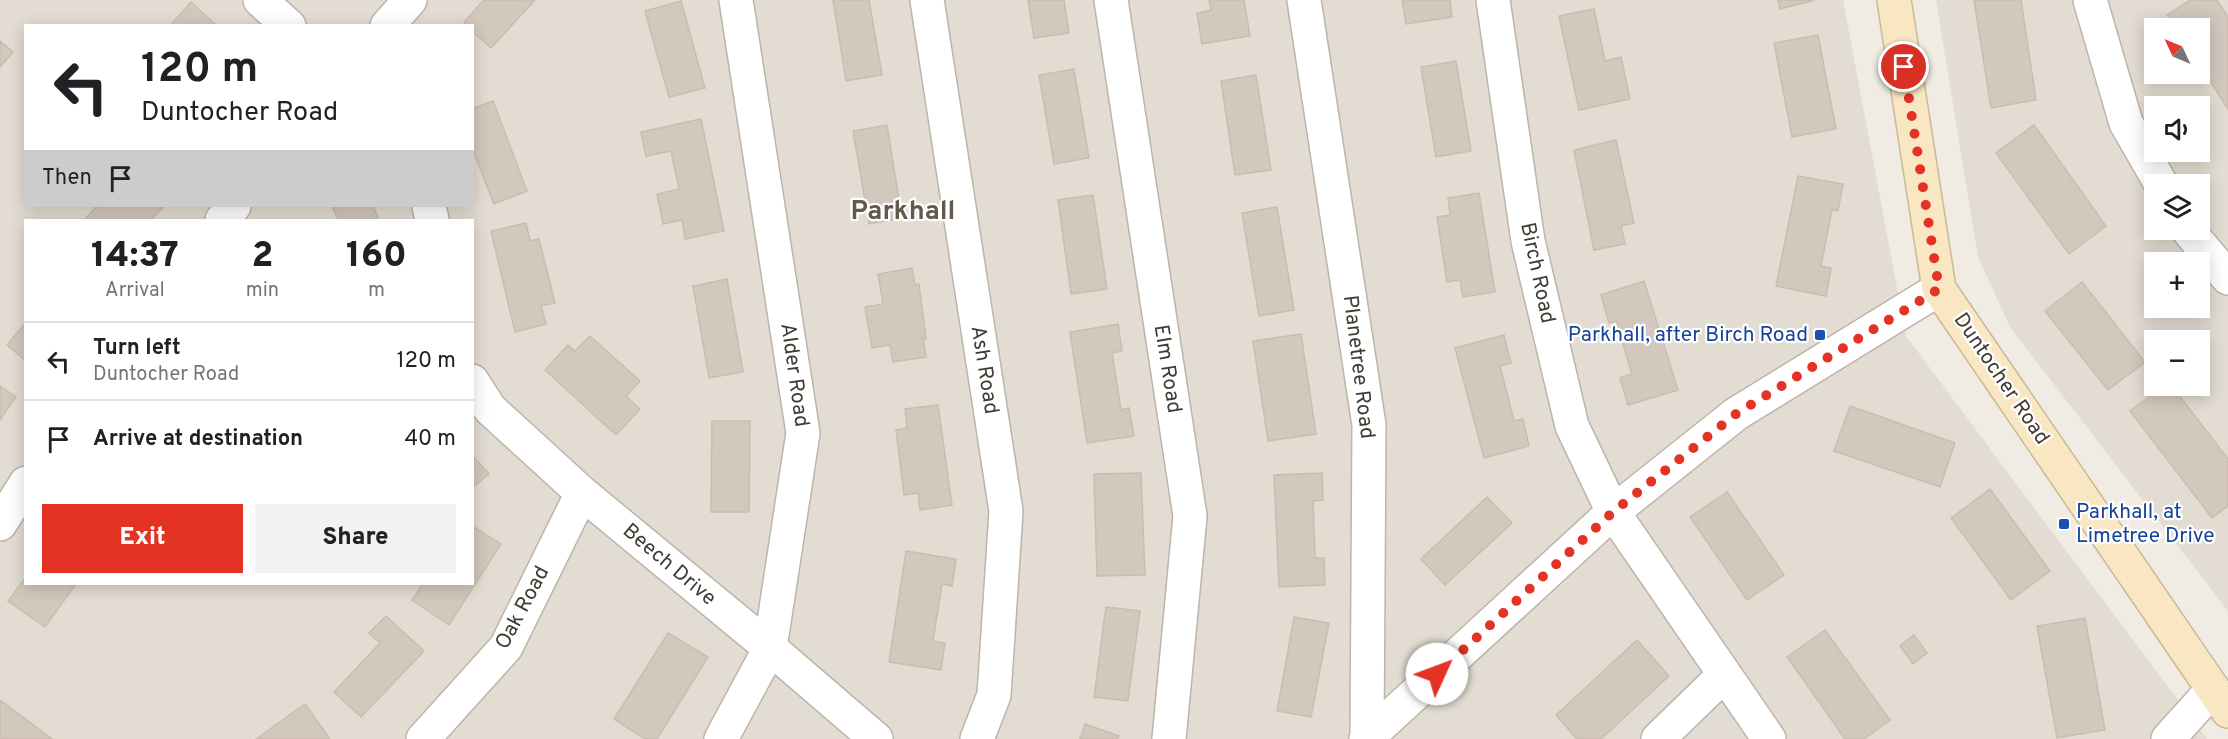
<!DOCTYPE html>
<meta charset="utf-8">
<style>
body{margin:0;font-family:Overpass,sans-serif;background:#f2f2f2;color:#202124;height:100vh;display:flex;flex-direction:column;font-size:22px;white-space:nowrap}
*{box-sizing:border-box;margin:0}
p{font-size:20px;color:#757577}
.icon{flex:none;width:33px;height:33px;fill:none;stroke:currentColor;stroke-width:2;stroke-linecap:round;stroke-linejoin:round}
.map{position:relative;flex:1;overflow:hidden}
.sheet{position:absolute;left:24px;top:219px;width:450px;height:366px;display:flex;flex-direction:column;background:#fff;border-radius:0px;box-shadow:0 3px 15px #0003}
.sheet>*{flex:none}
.top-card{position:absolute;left:24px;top:24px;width:450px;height:183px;border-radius:0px;box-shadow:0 3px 15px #0003;background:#fff;color:#202124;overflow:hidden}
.needle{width:39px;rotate:314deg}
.controls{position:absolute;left:2144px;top:18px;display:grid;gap:12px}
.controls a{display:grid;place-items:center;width:66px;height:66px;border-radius:0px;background:#fff;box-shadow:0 3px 15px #0003;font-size:30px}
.pin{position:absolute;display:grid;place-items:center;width:51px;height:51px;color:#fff;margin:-26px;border:3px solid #fff;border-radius:50%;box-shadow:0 2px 6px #0007}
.me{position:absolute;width:66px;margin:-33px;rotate:47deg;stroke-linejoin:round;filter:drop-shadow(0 0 4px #0008)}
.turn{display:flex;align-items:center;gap:21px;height:126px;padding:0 18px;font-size:27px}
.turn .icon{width:78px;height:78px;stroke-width:2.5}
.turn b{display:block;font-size:42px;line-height:51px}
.then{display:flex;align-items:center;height:57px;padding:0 18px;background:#0003;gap:12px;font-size:22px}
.eta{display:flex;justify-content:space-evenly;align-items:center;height:102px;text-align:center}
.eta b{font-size:36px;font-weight:800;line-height:42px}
.primary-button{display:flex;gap:12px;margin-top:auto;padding:12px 18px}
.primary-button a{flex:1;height:69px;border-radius:0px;background:#e43225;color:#fff;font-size:24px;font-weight:800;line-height:69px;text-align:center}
.primary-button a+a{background:#f2f2f2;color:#202124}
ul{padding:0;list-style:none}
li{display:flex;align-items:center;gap:18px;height:78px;padding:0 18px;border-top:2px solid #e0e0e0}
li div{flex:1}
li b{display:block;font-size:22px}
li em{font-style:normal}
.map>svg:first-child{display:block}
.residential{fill:#e3dcd2;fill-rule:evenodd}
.building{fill:#d3c8bd;stroke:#cabdae;stroke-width:1.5}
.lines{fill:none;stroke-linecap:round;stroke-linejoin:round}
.minor-casing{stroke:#bdb4aa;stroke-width:36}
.secondary-casing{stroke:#cbb996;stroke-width:36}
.minor{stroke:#fff;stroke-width:33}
.secondary{stroke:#f9e7c4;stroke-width:33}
.route{stroke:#e43225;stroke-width:10;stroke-dasharray:0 18}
.transit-dot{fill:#1a4fb4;stroke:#fff;stroke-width:2}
.labels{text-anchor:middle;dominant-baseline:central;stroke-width:4.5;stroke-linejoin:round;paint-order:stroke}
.street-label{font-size:21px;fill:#413b34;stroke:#fff}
.transit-label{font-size:21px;fill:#164399;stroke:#fff;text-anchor:end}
.district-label{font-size:27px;font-weight:bold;fill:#62584c;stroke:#fff}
</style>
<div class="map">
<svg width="2228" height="739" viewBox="0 0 2228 739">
<rect width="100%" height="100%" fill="#f0ebe3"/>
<!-- residential -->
<path class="residential" d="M0,0H1843L1906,336L2207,739H0ZM26,26H472V206H26ZM26,220H472V584H26Z
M1936,0H2228V611L2010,327L1978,257ZM2154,28H2199V74H2154ZM2154,106H2199V152H2154ZM2154,184H2199V230H2154ZM2154,262H2199V308H2154ZM2154,340H2199V386H2154Z"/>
<!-- building -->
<path class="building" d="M484,0H535L491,48L472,31V26H467L464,22Z
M833,0H869L882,75L846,81Z
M1028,0H1064L1069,33L1034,38Z
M1209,0H1244L1250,36L1202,44L1197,13L1211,10Z
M1402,0H1450L1452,17L1406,24Z
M1778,0H1815L1780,9Z
M1974,0H2021L2036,100L1991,108Z
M2190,0H2217L2228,17V109L2199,64V28H2176L2167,15Z
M681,1L705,88L669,97L645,11Z
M191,2L217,26H170Z
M1594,9L1605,61L1621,57L1630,99L1579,110L1559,16Z
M1818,35L1836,129L1792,137L1774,43Z
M0,41L13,52L0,67Z
M1456,61L1471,151L1436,157L1421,67Z
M1074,69L1089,158L1054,164L1039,75Z
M1256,75L1271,170L1235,175L1221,81Z
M493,101L527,191L494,204L472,148V109Z
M701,119L724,231L685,239L682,220L663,224L657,194L679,189L671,151L646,156L641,132Z
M887,125L902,218L869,224L853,131Z
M2034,125L2106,226L2069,254L1996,153Z
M1616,140L1634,223L1621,226L1625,244L1594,250L1574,150Z
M1798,176L1843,184L1838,211L1832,210L1821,266L1831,268L1826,296L1776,286Z
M1479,193L1495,292L1463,297L1460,280L1447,282L1437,217L1450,215L1448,198Z
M1093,195L1107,289L1071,294L1058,200Z
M97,206H164L151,220H84Z
M332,206H373L379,220H338Z
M1277,207L1294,310L1259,316L1242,213Z
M526,223L530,241L539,239L555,303L541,306L546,324L515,332L491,231Z
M912,268L915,285L919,284L926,339L923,338L926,357L893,362L890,345L872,348L865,307L883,304L878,274Z
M727,279L743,372L709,378L693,286Z
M1644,281L1678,390L1628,405L1620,378L1632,374L1616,321L1609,323L1601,295Z
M2082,282L2145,362L2108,390L2045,311Z
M26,322V361L7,345Z
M1118,324L1122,351L1112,353L1121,410L1129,408L1134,436L1087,443L1070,332Z
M1301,334L1316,434L1268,441L1253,341Z
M1504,335L1511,363L1500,366L1514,421L1523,419L1529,446L1484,458L1455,348Z
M590,336L640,381L626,396L640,409L616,435L545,370L568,345L575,351Z
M0,386L16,397L0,420Z
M2164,386H2172L2228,459V506L2212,518L2130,411Z
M938,405L952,505L920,510L918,493L904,495L896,430L907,428L905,409Z
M1850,406L1955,443L1940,487L1834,451Z
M712,421H750L749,512H711Z
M472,455L489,474L472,488Z
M1141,473L1145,575L1097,576L1094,474Z
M1322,473L1323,500L1313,501L1315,558H1324L1325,585L1279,587L1274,475Z
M1990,489L2050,571L2011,600L1951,518Z
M1727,492L1784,575L1747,600L1690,517Z
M1487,497L1512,523L1445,585L1421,559Z
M472,526L501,544L449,625L412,600L423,584H472Z
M906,551L956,559L952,586L942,584L933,641L945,643L941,670L889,662Z
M26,577V584H76L45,627L8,601Z
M1106,607L1140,611L1128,701L1094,697Z
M386,616L424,651L361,717L334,692L380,643L369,633Z
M1294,617L1329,623L1311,717L1277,711Z
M2085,618L2105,730L2057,738L2037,626Z
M1825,630L1890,720L1864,739H1845L1787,657Z
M668,633L708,657L657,739H645L614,719Z
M1914,635L1927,653L1913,664L1900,646Z
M1637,640L1669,676L1601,739H1577L1556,715Z
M0,700L52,739H0Z
M305,704L330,739H256Z
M1085,724L1119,736L1117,739H1080Z"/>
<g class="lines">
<!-- minor casing -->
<g class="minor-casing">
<path id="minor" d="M260,0L289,26
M927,0L1006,511L994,695L977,739
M1111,0L1190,516L1169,739
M1304,0L1369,425L1367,738
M1493,0L1528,241L1572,426L1613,512L1769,739
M2090,0L2126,123L2161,184
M387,26L410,0
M429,206L432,220
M222,220L234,206
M2188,230L2228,278
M472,381L490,409L582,493L770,648L876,739
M0,524L26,483
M423,739L506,647L582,493
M721,739L770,648L803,433L736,0
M1366,739L1613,512L1736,414L1939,289
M1658,739L1724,675
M2168,739L2213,689"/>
</g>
<!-- secondary casing -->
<g class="secondary-casing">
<path id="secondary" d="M1894,0L1939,289L2228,711"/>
</g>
<!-- minor -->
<use href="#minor" class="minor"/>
<!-- secondary -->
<use href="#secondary" class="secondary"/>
</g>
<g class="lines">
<!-- route -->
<path class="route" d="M1437,674L1613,512L1736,414L1939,289L1904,67"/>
</g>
<!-- markers -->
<g class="transit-dot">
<rect x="1814" y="329" width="12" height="12" rx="3"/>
<rect x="2058" y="518" width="12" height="12" rx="3"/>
</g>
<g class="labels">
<!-- street labels -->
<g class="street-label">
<text transform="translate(1537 273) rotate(78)">Birch Road</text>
<text transform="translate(1358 367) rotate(83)">Planetree Road</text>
<text transform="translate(1167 369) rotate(81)">Elm Road</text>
<text transform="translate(984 370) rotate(81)">Ash Road</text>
<text transform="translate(794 375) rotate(82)">Alder Road</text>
<text transform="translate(2001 379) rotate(56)">Duntocher Road</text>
<text transform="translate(669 565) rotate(40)">Beech Drive</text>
<text transform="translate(523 608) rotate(-62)">Oak Road</text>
</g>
<!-- transit labels -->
<g class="transit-label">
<text x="1808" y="335">Parkhall, after Birch Road</text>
<text x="2076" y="512" text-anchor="start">Parkhall, at<tspan x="2076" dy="24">Limetree Drive</tspan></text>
</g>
<!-- district labels -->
<g class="district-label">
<text x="903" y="212">Parkhall</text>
</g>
</g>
</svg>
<div class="controls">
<a><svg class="needle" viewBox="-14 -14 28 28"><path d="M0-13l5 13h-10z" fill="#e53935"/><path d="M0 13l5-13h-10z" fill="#757577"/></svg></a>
<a><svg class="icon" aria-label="sound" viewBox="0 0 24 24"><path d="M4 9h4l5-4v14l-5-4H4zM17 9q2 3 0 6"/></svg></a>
<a><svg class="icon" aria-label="layers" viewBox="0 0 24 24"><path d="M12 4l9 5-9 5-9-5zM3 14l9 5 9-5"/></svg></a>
<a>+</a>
<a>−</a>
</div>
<div class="pin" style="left:1904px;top:67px;background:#d93025"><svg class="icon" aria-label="arrive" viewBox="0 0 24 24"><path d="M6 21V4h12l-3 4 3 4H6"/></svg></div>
<svg class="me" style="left:1437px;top:674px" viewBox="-20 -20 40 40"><circle r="19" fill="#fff"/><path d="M0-13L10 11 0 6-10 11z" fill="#e43225"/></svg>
<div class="top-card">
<div class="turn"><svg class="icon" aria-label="left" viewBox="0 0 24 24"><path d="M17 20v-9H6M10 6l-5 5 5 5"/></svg><div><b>120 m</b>Duntocher Road</div></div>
<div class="then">Then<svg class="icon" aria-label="arrive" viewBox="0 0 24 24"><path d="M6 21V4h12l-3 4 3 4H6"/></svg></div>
</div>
<section class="sheet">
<div class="eta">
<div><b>14:37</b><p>Arrival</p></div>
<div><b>2</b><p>min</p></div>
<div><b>160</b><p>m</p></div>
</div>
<ul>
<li><svg class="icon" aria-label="left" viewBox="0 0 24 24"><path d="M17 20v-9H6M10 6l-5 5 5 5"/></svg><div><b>Turn left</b><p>Duntocher Road</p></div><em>120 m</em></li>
<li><svg class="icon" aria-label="arrive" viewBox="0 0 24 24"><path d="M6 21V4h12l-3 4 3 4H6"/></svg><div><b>Arrive at destination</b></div><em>40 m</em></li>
</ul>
<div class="primary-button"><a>Exit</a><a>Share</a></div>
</section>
</div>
